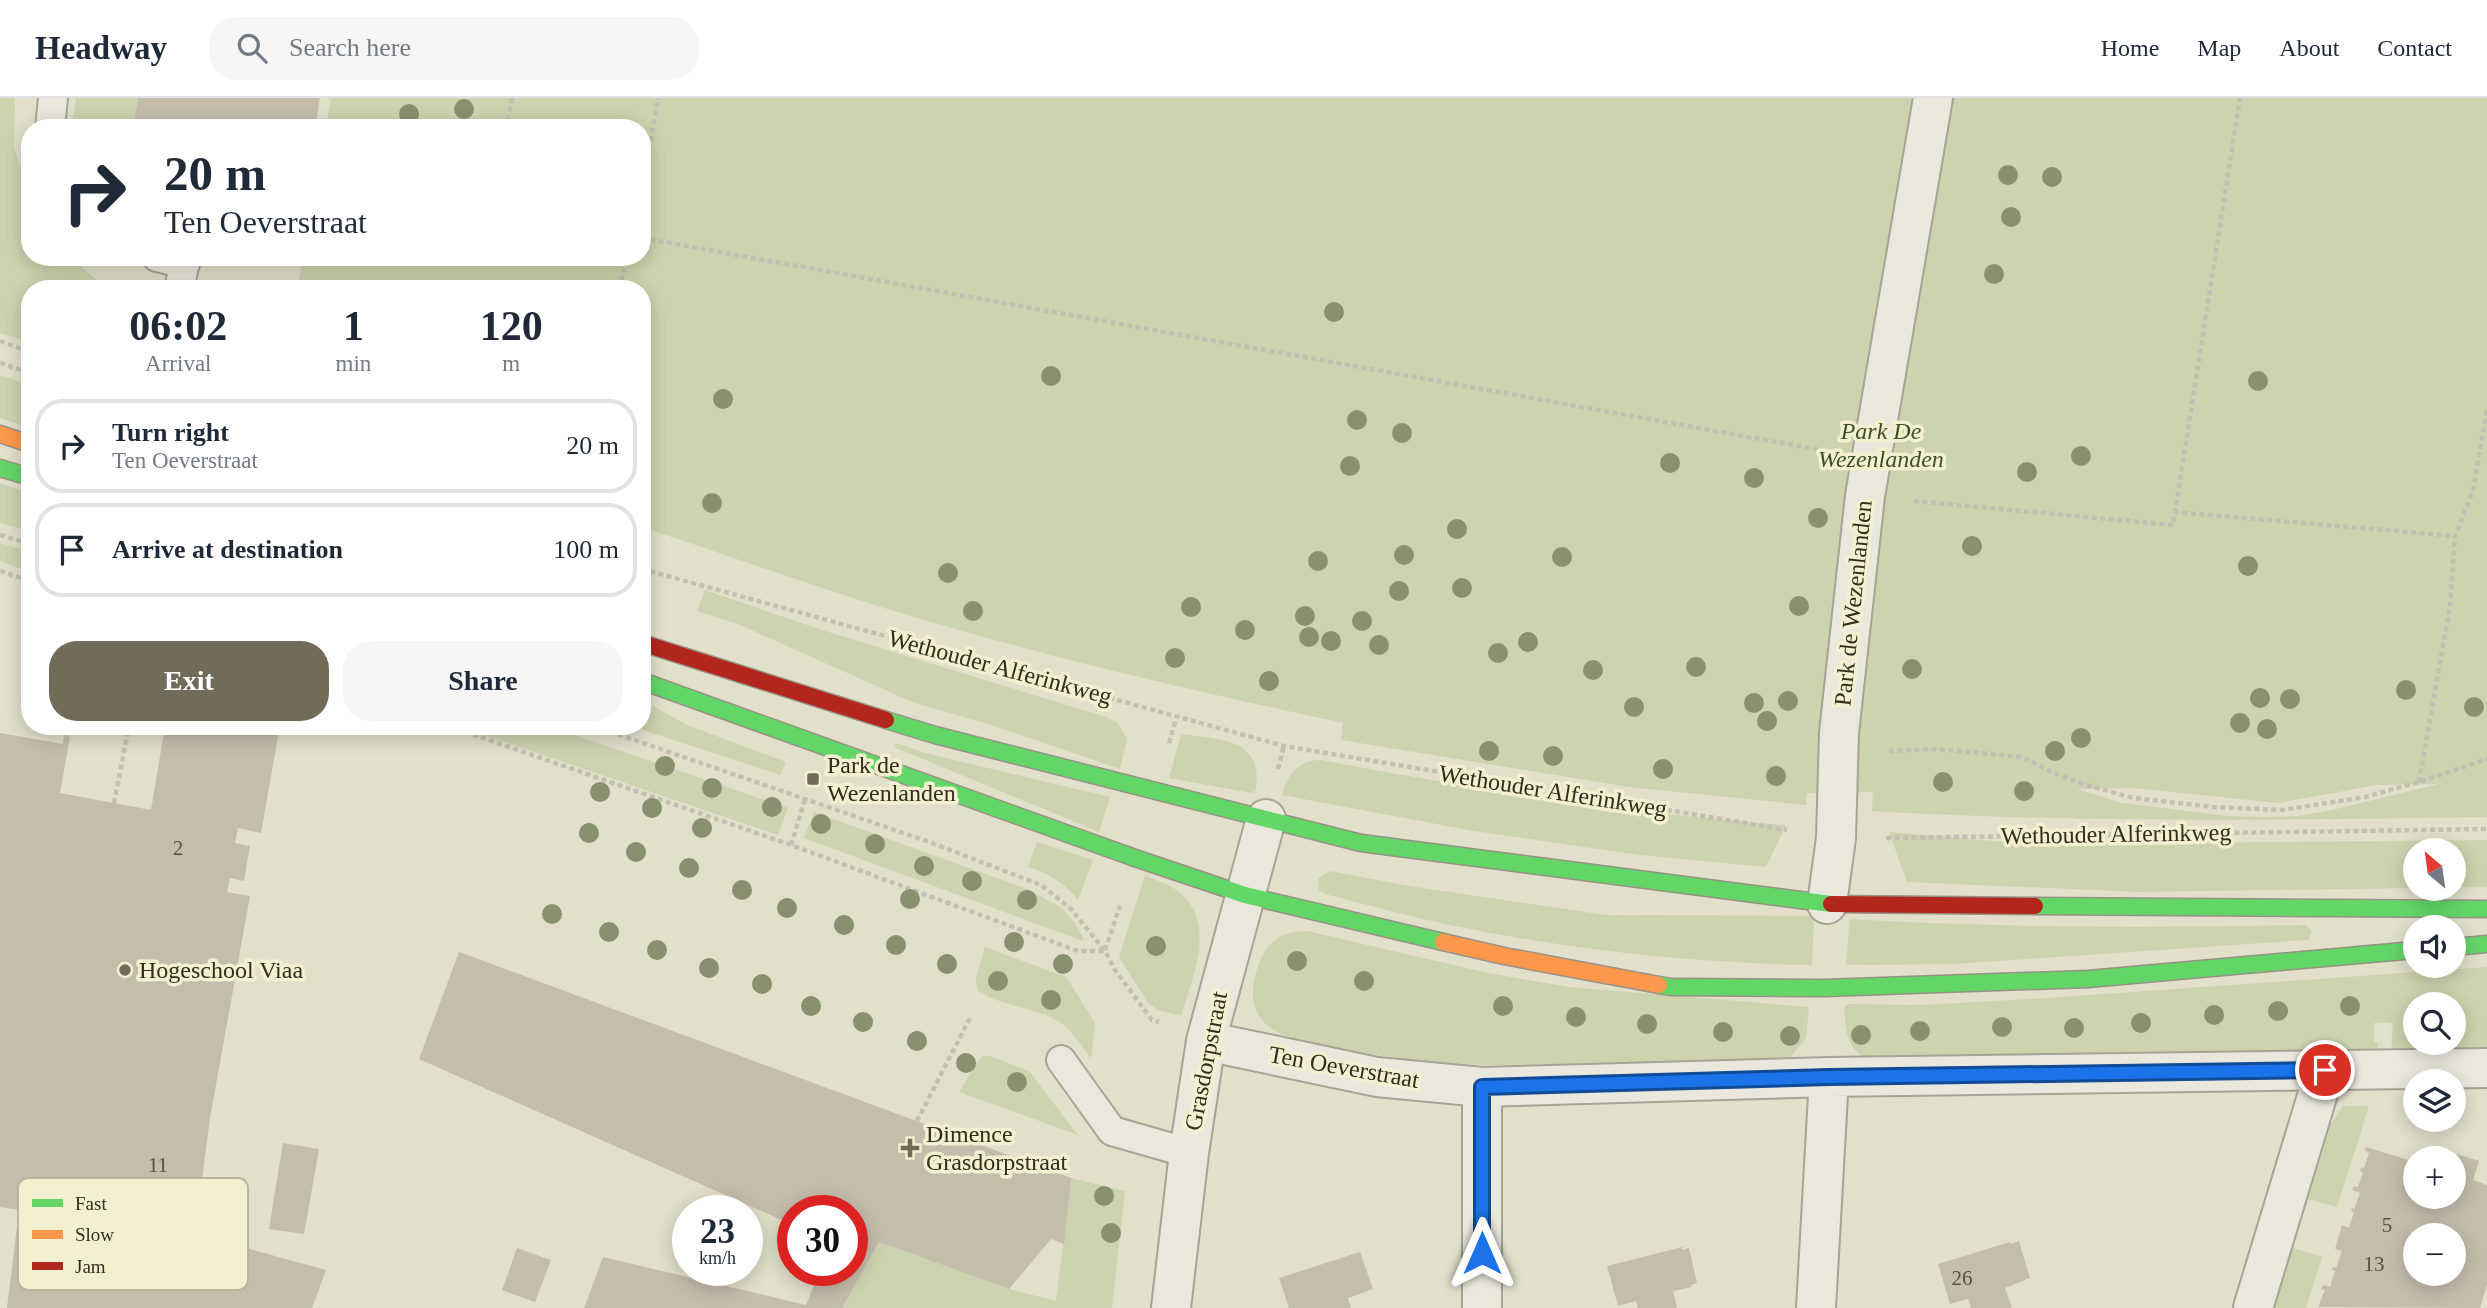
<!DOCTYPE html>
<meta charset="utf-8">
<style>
body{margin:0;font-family:Georgia,serif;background:#f6f6f7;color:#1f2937;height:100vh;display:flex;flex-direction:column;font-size:26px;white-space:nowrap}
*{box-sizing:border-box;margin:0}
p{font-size:23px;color:#747a83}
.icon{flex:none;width:38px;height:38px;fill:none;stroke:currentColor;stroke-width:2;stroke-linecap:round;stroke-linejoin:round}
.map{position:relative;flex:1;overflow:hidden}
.details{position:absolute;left:21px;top:182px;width:630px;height:455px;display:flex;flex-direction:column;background:#fff;border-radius:28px;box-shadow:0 4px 18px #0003}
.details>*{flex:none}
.top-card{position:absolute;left:21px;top:21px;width:630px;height:147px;border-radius:28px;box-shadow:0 4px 18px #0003;background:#fff;color:#1f2937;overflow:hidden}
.needle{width:46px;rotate:331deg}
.tools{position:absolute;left:2403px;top:740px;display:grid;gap:14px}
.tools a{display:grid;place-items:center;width:63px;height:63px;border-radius:50%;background:#fff;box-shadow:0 4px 18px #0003;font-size:35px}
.speed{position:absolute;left:672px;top:1097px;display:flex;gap:14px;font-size:35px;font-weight:700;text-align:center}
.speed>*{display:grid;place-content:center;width:91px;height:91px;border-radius:50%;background:#fff;box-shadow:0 4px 18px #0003;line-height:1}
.speed small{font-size:18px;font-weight:400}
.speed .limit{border:10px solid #d22;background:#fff;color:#111}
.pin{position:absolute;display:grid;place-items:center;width:60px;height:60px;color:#fff;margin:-30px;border:4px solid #fff;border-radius:50%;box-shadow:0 2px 7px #0007}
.me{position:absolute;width:77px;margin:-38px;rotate:0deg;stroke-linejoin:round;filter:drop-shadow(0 0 5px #0008)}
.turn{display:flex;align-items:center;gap:24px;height:147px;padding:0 28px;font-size:32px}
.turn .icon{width:91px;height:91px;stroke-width:2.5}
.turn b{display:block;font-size:49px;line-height:60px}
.eta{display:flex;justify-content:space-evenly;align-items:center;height:119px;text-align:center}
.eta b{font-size:42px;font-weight:700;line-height:49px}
.primary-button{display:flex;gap:14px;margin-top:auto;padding:14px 28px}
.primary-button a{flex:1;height:80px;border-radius:28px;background:#716b5a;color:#fff;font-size:28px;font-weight:700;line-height:80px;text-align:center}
.primary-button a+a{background:#f6f6f7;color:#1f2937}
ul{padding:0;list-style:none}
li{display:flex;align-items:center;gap:21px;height:94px;margin:0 14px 10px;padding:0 14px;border:4px solid #e0e1e3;border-radius:28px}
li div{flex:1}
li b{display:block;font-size:26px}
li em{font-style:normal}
header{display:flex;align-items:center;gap:42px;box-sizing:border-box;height:98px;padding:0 35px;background:#fff;border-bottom:2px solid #e0e1e3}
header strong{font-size:33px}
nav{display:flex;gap:38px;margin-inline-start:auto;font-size:24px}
.search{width:490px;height:63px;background:#f6f6f7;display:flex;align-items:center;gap:18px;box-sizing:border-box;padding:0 24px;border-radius:28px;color:#747a83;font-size:26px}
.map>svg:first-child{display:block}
.green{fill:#cdd3ae;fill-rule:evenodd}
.building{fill:#c5bdac;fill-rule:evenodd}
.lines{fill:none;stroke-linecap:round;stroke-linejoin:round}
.lane-casing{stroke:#a7a395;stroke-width:32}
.street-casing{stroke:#a7a395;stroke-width:42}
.fast-casing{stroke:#979384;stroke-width:19}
.slow-casing{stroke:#979384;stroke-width:19}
.jam-casing{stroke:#979384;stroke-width:19}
.path{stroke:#c3c0b3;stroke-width:4.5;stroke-dasharray:5 3.5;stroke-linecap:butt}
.lane{stroke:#eae8dc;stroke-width:28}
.street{stroke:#eae8dc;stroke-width:38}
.fast{stroke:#63d668;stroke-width:16}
.slow{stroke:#ff974d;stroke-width:16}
.jam{stroke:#b3261e;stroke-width:16}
.tree{fill:#889070}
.route-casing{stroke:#114b97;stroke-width:18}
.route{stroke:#1a73e8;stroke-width:12}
.poi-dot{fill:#716b5a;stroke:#f3efd1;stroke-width:2.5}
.labels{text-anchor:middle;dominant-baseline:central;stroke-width:7;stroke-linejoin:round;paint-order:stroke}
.number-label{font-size:21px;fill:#585041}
.park-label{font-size:24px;font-style:italic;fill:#3e5025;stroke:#f3efd1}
.street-label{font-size:24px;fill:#342c1d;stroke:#f3efd1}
.poi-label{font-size:24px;fill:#342c1d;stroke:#f3efd1;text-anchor:start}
.key{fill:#f3efd1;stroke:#bab49b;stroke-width:2}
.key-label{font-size:19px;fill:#342c1d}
</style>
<header>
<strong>Headway</strong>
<div class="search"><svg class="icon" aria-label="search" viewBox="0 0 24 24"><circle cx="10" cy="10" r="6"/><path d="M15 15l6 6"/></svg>Search here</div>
<nav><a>Home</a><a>Map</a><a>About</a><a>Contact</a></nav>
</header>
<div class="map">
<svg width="2487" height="1210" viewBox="0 0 2487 1210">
<rect width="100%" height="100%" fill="#e2dfcb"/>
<!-- green -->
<path class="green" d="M0,0H15L14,49L30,98V159H72L89,176L110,191H30V245L0,235Z
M76,0H138L133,30H72Z
M331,0H2487V719C2282,722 2077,725 1872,713L1873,694L1807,695L1806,707L1629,689L1341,642L1343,625C1217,598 1090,569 966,534C857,504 750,465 642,429V191H297L303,159H642V30H326ZM2438,686L2328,713L2297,718L2266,719L2228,718L2122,705L2077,691L2134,690L2278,705L2377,687Z
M0,277L30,287V330L0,320Z
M0,385L30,395V433L0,425Z
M0,445L30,454V474L0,463Z
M705,492L825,533L1106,619L1118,625L1127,641L1120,671L988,626L912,604L738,526L697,513Z
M642,602L687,627L786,664L780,677L631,628H642Z
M457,628H548L788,710L778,737Z
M1181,636C1221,642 1263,639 1256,692L1252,695L1169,680Z
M896,645L929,656L1110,699L1099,734L894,649Z
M1321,662C1475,691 1629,716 1786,727L1766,769L1640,757L1474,733L1282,697C1288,677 1297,662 1321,662Z
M814,714L1027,791L1062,810L1073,823L1084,841L1083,843L804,740Z
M1889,734L1994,743L2070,746L2487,742V789H2454V752H2415V790L2140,794L1907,784Z
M1037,744L1093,762L1078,802C1065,785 1048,775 1028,769Z
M1330,773L1409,788L1606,817L1814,818L1812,867C1692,865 1572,852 1455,828C1411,819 1368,807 1325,796L1319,792L1318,780Z
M1145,777C1154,782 1166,785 1175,791C1219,821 1193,878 1181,918L1158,912L1148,905L1119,859Z
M1850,821C2002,830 2153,830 2305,827L2312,833L2309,841L2306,842L1955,866L1851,867L1846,866Z
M1307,833L1488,875L1569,889L1809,909L1806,940L1788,962C1623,966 1453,982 1292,940C1256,930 1246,904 1257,871C1266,844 1278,834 1307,833Z
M985,849L1066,879L1095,925L1091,961C1080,946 1071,929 1054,921C1030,908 999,908 977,892L976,880Z
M2487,869V956L2391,958L2393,925H2374V944H2378V958L1865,961C1845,945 1846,933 1844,910L1848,906L1922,907L2047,900ZM2415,906H2454V945H2415Z
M983,958H990L1029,973L1078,1037L959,994L978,963Z
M2343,1008H2369L2337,1109L2308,1101L2331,1026Z
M1071,1080L1125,1093L1112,1210H842L879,1144L1009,1191L1056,1203Z
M2293,1150L2322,1159L2306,1210H2274Z"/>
<!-- building -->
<path class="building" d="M138,0H320L315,30H133Z
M165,628H280L261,735L238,730L235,745L250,748L244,783L230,780L227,794L250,798L210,1020L195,1136L326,1172L312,1210H7L19,1112L0,1109V635L63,646L64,637L70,639L60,695L151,712Z
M459,854L1071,1080L1064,1146L1051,1141L1009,1191L879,1144L842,1210H584L603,1159L806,1207L820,1172H852V1113H793V1127L419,961Z
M283,1045L319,1051L304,1136L269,1131Z
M2366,1049L2415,1064V1099H2454V1069L2457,1056L2479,1063L2473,1082L2487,1087V1187L2480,1210L2318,1209L2325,1192L2321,1191L2323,1187L2330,1189L2335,1173L2332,1172L2333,1169L2336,1170L2342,1153L2335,1151L2342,1127L2349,1130L2354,1114L2351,1113L2352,1110L2354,1111L2360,1095L2352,1092L2354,1088L2358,1089L2363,1074L2360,1073L2362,1069L2364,1070L2369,1055L2365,1053ZM2415,1138H2454V1176H2415Z
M2019,1143L2030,1180L2005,1190L2012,1210H1971L1968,1201L1950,1206L1938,1166L2010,1144L2011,1146Z
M1682,1149V1152L1689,1150L1697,1185L1691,1187L1692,1189L1673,1193L1677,1210H1638L1636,1203L1618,1208L1607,1168Z
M517,1150L551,1162L535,1204L502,1192Z
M1360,1154L1373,1191L1348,1200L1351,1210H1289L1279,1180Z"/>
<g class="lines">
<!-- lane casing -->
<g class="lane-casing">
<path id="lane" d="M50,30L53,0
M157,159L185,166
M179,191L186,159
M1061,962L1112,1033L1189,1055"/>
</g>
<!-- street casing -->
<g class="street-casing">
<path id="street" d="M1827,806L1836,740L1839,635L1865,398L1933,0
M1206,943L1377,979L1482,989L1829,979L2487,970
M1482,989V1210
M1171,1210L1189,1055L1206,943L1266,721
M1816,1210L1829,979
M2253,1210L2325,972"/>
</g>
<!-- fast casing -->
<g class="fast-casing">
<path id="fast" d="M0,370L30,379
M642,583L1135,760L1245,797L1443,844
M886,622L935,637L1361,745L1831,806
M2035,808L2487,811
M2454,849L2487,846
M1659,887L1671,889L1824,890L2088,881L2415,852"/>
</g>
<!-- slow casing -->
<g class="slow-casing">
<path id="slow" d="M0,336L30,346
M1443,844L1504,858L1659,887"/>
</g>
<!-- jam casing -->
<g class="jam-casing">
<path id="jam" d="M642,545L886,622
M1831,806L2035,808"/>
</g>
<!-- path -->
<path class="path" d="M506,30L512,0
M642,93L658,0
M642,140L1821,352
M619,191L628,159
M0,243L30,254
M0,265L30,275
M1914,403L2173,427L2240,0
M2174,414L2455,438
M0,437L30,446
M642,471L1284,648L1787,732
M0,473L30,483
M449,628L791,747L1078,853H1104
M594,628L932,745L1041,787L1070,810L1105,853L1115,872L1152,922L1159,924
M1169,645L1177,617
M1889,653L1936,651L2022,659L2052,674L2086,687L2134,700L2213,709L2282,712L2365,699L2419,684L2487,661
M1278,671L1284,648
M2419,684L2450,508L2455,438L2473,393L2487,311
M114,705L129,628
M1886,740L2487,731
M791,747L805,701
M1105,852L1120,808
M917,1023L970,920"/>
<!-- lane -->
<use href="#lane" class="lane"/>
<!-- street -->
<use href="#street" class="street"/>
<!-- fast -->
<use href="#fast" class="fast"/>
<!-- slow -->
<use href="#slow" class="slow"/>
<!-- jam -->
<use href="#jam" class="jam"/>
</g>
<!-- trees -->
<g class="tree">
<circle cx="464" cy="11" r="10"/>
<circle cx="409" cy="16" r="10"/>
<circle cx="2008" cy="77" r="10"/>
<circle cx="2052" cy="79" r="10"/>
<circle cx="2011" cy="119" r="10"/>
<circle cx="1994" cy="176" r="10"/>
<circle cx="1334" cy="214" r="10"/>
<circle cx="1051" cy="278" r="10"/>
<circle cx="2258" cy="283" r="10"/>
<circle cx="723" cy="301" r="10"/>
<circle cx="1357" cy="322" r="10"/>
<circle cx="1402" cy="335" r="10"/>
<circle cx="2081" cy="358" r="10"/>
<circle cx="1670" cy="365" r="10"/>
<circle cx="1350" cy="368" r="10"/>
<circle cx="2027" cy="374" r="10"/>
<circle cx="1754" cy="380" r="10"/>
<circle cx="712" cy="405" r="10"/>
<circle cx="1818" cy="420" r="10"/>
<circle cx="1457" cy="431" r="10"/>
<circle cx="1972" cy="448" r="10"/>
<circle cx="1404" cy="457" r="10"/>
<circle cx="1562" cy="459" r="10"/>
<circle cx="1318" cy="463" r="10"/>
<circle cx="2248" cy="468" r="10"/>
<circle cx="948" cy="475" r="10"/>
<circle cx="1462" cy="490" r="10"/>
<circle cx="1399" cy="493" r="10"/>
<circle cx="1799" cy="508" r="10"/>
<circle cx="1191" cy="509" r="10"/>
<circle cx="973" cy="513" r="10"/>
<circle cx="1305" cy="518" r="10"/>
<circle cx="1362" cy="523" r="10"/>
<circle cx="1245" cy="532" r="10"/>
<circle cx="1309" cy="539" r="10"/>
<circle cx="1331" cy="543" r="10"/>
<circle cx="1528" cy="544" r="10"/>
<circle cx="1379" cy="547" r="10"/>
<circle cx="1498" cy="555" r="10"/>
<circle cx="1175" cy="560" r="10"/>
<circle cx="1696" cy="569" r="10"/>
<circle cx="1912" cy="571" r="10"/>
<circle cx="1593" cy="572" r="10"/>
<circle cx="1269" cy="583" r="10"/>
<circle cx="2406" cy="592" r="10"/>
<circle cx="2260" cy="600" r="10"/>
<circle cx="2290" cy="601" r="10"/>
<circle cx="1788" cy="603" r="10"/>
<circle cx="1754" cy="605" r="10"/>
<circle cx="1634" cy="609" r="10"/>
<circle cx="2474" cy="609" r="10"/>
<circle cx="1767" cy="623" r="10"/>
<circle cx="2240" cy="625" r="10"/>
<circle cx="2267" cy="631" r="10"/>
<circle cx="2081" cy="640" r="10"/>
<circle cx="1489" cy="653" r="10"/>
<circle cx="2055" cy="653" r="10"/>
<circle cx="1553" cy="658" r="10"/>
<circle cx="665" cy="668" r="10"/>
<circle cx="1663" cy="671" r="10"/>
<circle cx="1776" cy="678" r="10"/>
<circle cx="1943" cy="684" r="10"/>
<circle cx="712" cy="690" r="10"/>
<circle cx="2024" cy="693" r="10"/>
<circle cx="600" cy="694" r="10"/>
<circle cx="772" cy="709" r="10"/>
<circle cx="652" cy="710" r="10"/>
<circle cx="821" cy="726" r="10"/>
<circle cx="702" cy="730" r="10"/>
<circle cx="589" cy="735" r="10"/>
<circle cx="875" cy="746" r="10"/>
<circle cx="636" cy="754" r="10"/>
<circle cx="924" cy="768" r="10"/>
<circle cx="689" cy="770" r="10"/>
<circle cx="972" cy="783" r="10"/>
<circle cx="742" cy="792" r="10"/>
<circle cx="910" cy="801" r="10"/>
<circle cx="1027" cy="802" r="10"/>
<circle cx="787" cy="810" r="10"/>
<circle cx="552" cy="816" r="10"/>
<circle cx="844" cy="827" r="10"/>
<circle cx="609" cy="834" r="10"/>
<circle cx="1014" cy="844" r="10"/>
<circle cx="896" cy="847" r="10"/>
<circle cx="1156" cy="848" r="10"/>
<circle cx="657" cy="852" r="10"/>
<circle cx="1297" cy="863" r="10"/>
<circle cx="947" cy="866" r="10"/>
<circle cx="1063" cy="866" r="10"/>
<circle cx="709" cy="870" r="10"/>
<circle cx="998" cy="883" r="10"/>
<circle cx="1364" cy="883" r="10"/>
<circle cx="762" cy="886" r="10"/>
<circle cx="1051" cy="902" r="10"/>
<circle cx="811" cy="908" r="10"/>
<circle cx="1503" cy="908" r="10"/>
<circle cx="2350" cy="908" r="10"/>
<circle cx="2278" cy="913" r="10"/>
<circle cx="2214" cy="917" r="10"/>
<circle cx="1576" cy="919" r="10"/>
<circle cx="863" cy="924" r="10"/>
<circle cx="2141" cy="925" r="10"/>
<circle cx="1647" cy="926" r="10"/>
<circle cx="2002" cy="929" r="10"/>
<circle cx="2074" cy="930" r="10"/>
<circle cx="1920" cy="933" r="10"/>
<circle cx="1723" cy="934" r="10"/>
<circle cx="1861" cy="937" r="10"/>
<circle cx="1790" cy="938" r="10"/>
<circle cx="917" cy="943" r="10"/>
<circle cx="966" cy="965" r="10"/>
<circle cx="1017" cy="984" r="10"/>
<circle cx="1104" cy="1098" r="10"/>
<circle cx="1111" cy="1135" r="10"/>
</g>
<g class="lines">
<!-- route casing -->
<g class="route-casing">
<path id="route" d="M1482,1155V989L1829,979L2325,972"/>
</g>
<!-- route -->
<use href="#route" class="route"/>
</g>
<!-- markers -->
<g class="poi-dot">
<rect x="806" y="674" width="14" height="14" rx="3.5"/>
<circle cx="125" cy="872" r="7"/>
<path d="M906.5 1039.5h7v7h7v7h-7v7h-7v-7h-7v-7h7z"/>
</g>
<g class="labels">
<!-- number labels -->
<g class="number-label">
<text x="178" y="750">2</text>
<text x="158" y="1067">11</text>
<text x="2387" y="1127">5</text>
<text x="2374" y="1166">13</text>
<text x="1962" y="1180">26</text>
</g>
<!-- park labels -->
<g class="park-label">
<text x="1881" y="333">Park De<tspan x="1881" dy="28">Wezenlanden</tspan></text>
</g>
<!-- street labels -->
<g class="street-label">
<text transform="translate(1853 505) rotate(-84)">Park de Wezenlanden</text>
<text transform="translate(1000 569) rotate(15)">Wethouder Alferinkweg</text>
<text transform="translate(1553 693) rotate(9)">Wethouder Alferinkweg</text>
<text transform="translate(2116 736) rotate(-1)">Wethouder Alferinkweg</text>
<text transform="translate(1206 963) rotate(-79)">Grasdorpstraat</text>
<text transform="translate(1344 969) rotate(10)">Ten Oeverstraat</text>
</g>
<!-- poi labels -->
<g class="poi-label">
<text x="827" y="667">Park de<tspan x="827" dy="28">Wezenlanden</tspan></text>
<text x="139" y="872">Hogeschool Viaa</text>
<text x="926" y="1036">Dimence<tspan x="926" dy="28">Grasdorpstraat</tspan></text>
</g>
</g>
<!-- legend -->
<rect x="18" y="1080" width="230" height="112" rx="10" class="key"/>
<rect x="32" y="1101" width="31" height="8" fill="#63d668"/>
<rect x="32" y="1132" width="31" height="9" fill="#ff974d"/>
<rect x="32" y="1164" width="31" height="8" fill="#b3261e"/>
<g class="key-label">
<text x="75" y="1112">Fast</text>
<text x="75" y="1143">Slow</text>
<text x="75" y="1175">Jam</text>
</g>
</svg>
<div class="tools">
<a><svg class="needle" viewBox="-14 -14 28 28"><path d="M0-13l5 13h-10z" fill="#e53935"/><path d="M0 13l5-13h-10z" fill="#747a83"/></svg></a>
<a><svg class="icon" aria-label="sound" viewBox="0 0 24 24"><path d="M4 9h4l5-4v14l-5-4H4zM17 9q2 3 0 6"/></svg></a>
<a><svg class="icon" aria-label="search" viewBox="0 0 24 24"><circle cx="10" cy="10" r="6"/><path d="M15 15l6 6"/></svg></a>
<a><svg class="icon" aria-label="layers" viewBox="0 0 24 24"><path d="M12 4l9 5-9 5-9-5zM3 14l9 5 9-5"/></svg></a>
<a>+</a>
<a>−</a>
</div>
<div class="speed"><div>23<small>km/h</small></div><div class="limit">30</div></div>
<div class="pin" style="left:2325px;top:972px;background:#d93025"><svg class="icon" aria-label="arrive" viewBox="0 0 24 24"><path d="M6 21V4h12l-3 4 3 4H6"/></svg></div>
<svg class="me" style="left:1482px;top:1155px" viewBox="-20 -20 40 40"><path d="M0-17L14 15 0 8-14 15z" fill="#1a73e8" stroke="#fff" stroke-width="4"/></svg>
<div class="top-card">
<div class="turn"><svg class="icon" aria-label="right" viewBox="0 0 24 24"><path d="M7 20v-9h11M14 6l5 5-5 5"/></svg><div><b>20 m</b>Ten Oeverstraat</div></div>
</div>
<section class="details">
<div class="eta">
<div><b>06:02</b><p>Arrival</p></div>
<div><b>1</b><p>min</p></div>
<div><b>120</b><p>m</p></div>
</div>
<ul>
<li><svg class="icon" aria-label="right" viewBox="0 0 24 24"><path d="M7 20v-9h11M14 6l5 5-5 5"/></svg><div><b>Turn right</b><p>Ten Oeverstraat</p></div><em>20 m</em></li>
<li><svg class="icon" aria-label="arrive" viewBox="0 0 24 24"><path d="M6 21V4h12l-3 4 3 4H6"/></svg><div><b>Arrive at destination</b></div><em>100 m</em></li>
</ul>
<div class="primary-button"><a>Exit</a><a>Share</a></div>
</section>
</div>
